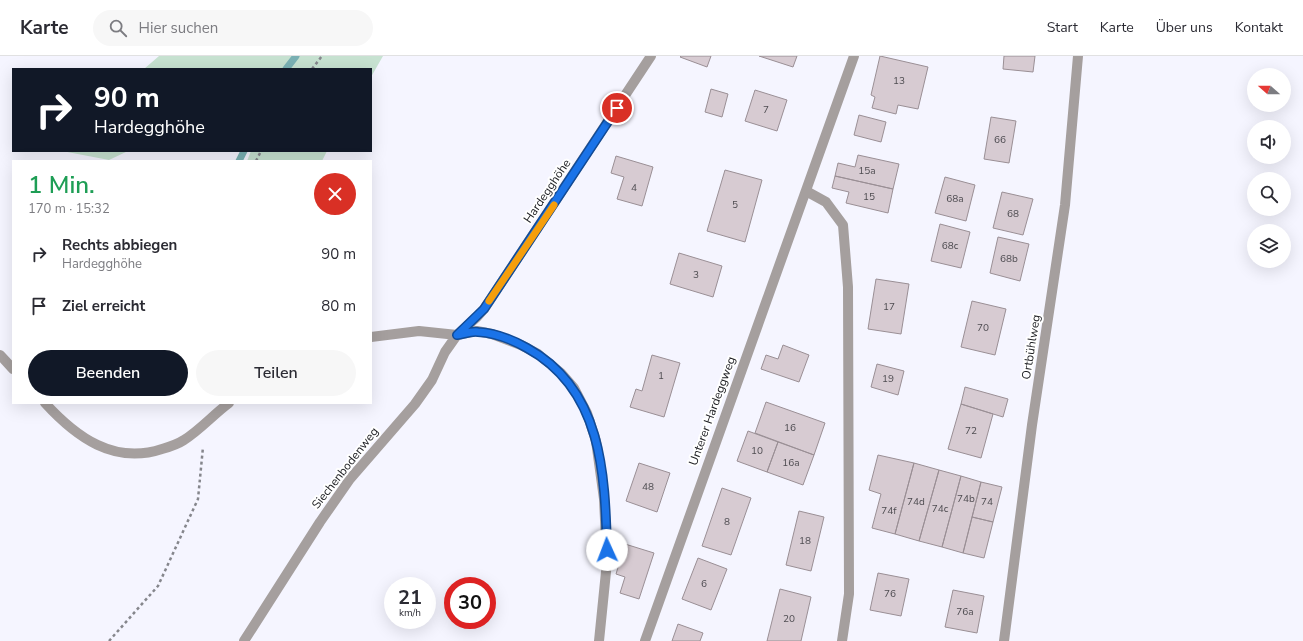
<!DOCTYPE html>
<html lang="de">
<meta charset="utf-8">
<style>
body{margin:0;font-family:"Nunito Sans",sans-serif;background:#f7f7f7;color:#2b2b33;height:100vh;display:flex;flex-direction:column;font-size:15px;white-space:nowrap}
*{box-sizing:border-box;margin:0}
p{font-size:13px;color:#7c7c81}
.icon{flex:none;width:22px;height:22px;fill:none;stroke:currentColor;stroke-width:2;stroke-linecap:round;stroke-linejoin:round}
.map{position:relative;flex:1;overflow:hidden}
.details{position:absolute;left:12px;top:104px;width:360px;height:244px;display:flex;flex-direction:column;background:#fff;border-radius:0px;box-shadow:0 4px 16px #0002}
.details>*{flex:none}
.top-card{position:absolute;left:12px;top:12px;width:360px;height:84px;border-radius:0px;box-shadow:0 4px 16px #0002;background:#111827;color:#fff;overflow:hidden}
.needle{width:26px;rotate:291deg}
.tools{position:absolute;left:1247px;top:12px;display:grid;gap:8px}
.tools a{display:grid;place-items:center;width:44px;height:44px;border-radius:50%;background:#fff;box-shadow:0 4px 16px #0002;font-size:20px}
.speed{position:absolute;left:384px;top:521px;display:flex;gap:8px;font-size:20px;font-weight:700;text-align:center}
.speed>*{display:grid;place-content:center;width:52px;height:52px;border-radius:50%;background:#fff;box-shadow:0 4px 16px #0002;line-height:1}
.speed small{font-size:10px;font-weight:400}
.speed .limit{border:6px solid #d22;background:#fff;color:#111}
.pin{position:absolute;display:grid;place-items:center;width:34px;height:34px;color:#fff;margin:-17px;border:2px solid #fff;border-radius:50%;box-shadow:0 1px 4px #0007}
.me{position:absolute;width:44px;margin:-22px;rotate:358deg;stroke-linejoin:round;filter:drop-shadow(0 0 3px #0008)}
.turn{display:flex;align-items:center;gap:14px;height:84px;padding:0 16px;font-size:18px}
.turn .icon{width:52px;height:52px;stroke-width:2.5}
.turn b{display:block;font-size:28px;line-height:34px}
.round{display:grid;place-items:center;flex:none;width:42px;height:42px;border-radius:21px;background:#f7f7f7}
.summary{display:flex;align-items:center;justify-content:space-between;height:68px;padding:0 16px}
h1{font-size:24px;font-weight:600;line-height:30px;color:#1e9e55}
.primary-button{display:flex;gap:8px;margin-top:auto;padding:8px 16px}
.primary-button a{flex:1;height:46px;border-radius:24px;background:#111827;color:#fff;font-size:16px;font-weight:600;line-height:46px;text-align:center}
.primary-button a+a{background:#f7f7f7;color:#2b2b33}
ul{padding:0;list-style:none}
li{display:flex;align-items:center;gap:12px;height:52px;padding:0 16px}
li div{flex:1}
li b{display:block;font-size:15px}
li em{font-style:normal}
header{display:flex;align-items:center;gap:24px;box-sizing:border-box;height:56px;padding:0 20px;background:#fff;border-bottom:1px solid #e1e1e2}
header strong{font-size:19px}
nav{display:flex;gap:22px;margin-inline-start:auto;font-size:14px}
.search{width:280px;height:36px;background:#f7f7f7;display:flex;align-items:center;gap:10px;box-sizing:border-box;padding:0 14px;border-radius:22px;color:#7c7c81;font-size:15px}
.map>svg:first-child{display:block}
.green{fill:#c7e2d1}
.lines{fill:none;stroke-linecap:round;stroke-linejoin:round}
.stream{stroke:#7ab1b4;stroke-width:7}
.building{fill:#d7cbd2;stroke:#9a8f95}
.path{stroke:#85868c;stroke-width:2.5;stroke-dasharray:3 3;stroke-linecap:butt}
.minor{stroke:#a59f9e;stroke-width:10}
.route-casing{stroke:#114b97;stroke-width:10}
.route{stroke:#1a73e8;stroke-width:7}
.slow{stroke:#f59e0b;stroke-width:7}
.labels{text-anchor:middle;dominant-baseline:central;stroke-width:4;stroke-linejoin:round;paint-order:stroke}
.number-label{font-size:10px;fill:#4e4c51}
.street-label{font-size:12px;fill:#212226;stroke:#fff}
</style>
<header>
<strong>Karte</strong>
<div class="search"><svg class="icon" aria-label="search" viewBox="0 0 24 24"><circle cx="10" cy="10" r="6"/><path d="M15 15l6 6"/></svg>Hier suchen</div>
<nav><a>Start</a><a>Karte</a><a>Über uns</a><a>Kontakt</a></nav>
</header>
<div class="map">
<svg width="1303" height="585" viewBox="0 0 1303 585">
<rect width="100%" height="100%" fill="#f5f5ff"/>
<!-- green -->
<path class="green" d="M159,0H383L371,21V13H144Z
M62,95H128L109,104Z
M251,95H327L322,105H247Z"/>
<g class="lines">
<!-- stream -->
<path class="stream" d="M286,13L296,0
M239,105L244,95"/>
</g>
<!-- building -->
<path class="building" d="M681,0H711L707,11L680,1Z
M759,0H797L793,11Z
M880,0L928,11L918,53L898,49L896,58L872,52L875,41L871,39Z
M1004,0H1035L1033,16L1003,13Z
M711,33L728,38L722,61L705,56Z
M755,34L787,44L777,75L745,65Z
M859,59L886,66L881,86L854,79Z
M991,61L1016,65L1009,107L984,103Z
M858,99L899,108L893,133L835,120L838,107L855,111Z
M616,100L653,111L642,150L617,143L624,121L611,117Z
M725,114L762,124L745,186L707,175Z
M835,120L893,133L888,157L846,147L849,136L832,132Z
M945,121L975,129L966,165L935,157Z
M1002,136L1033,143L1023,179L993,172Z
M940,168L970,176L961,212L931,205Z
M998,181L1029,188L1020,225L990,217Z
M679,197L722,210L713,241L670,228Z
M876,223L909,228L901,278L868,273Z
M972,245L1006,253L995,299L961,291Z
M783,289L809,299L799,326L761,313L766,299L778,303Z
M652,299L680,307L664,361L630,351L636,333L642,335Z
M877,308L904,315L898,339L871,331Z
M965,331L1008,343L1003,361L961,348Z
M766,346L825,367L814,399L755,377Z
M961,348L993,358L981,402L948,393Z
M748,375L778,386L767,416L737,405Z
M778,386L814,399L803,429L767,416Z
M878,399L914,407L895,478L872,472L881,438L869,434Z
M639,407L670,417L657,456L626,445Z
M914,407L939,414L919,485L895,478Z
M939,414L961,420L942,491L919,485Z
M961,420L981,426L963,497L942,491Z
M981,426L1002,431L993,466L972,461Z
M722,432L751,442L731,499L702,490Z
M799,455L824,461L811,515L786,509Z
M972,461L993,466L984,502L963,497Z
M625,488L654,497L639,543L620,537L625,521L616,518Z
M698,502L727,513L711,554L682,543Z
M878,517L909,523L901,560L870,554Z
M780,533L811,541L801,585H767Z
M953,534L984,540L977,577L945,571Z
M678,568L703,577L700,585H672Z"/>
<g class="lines">
<!-- path -->
<path class="path" d="M312,13L322,0
M256,105L261,95
M109,585L158,530L198,443L203,391"/>
<!-- minor -->
<path class="minor" d="M806,135L826,146L843,169L848,231L849,538L842,585
M371,281L419,275L457,279L477,275L492,278L521,289L538,298L561,317L574,332L587,357L596,385L604,443L607,506L599,585
M0,299L13,313
M45,347C76,381 114,409 162,393C169,391 178,388 184,384C200,374 214,358 229,347
M244,585L320,466L350,423L415,348L432,324L445,296L457,279L477,261L484,253L651,0
M645,585L854,0
M1004,585L1032,369L1065,149L1078,0"/>
</g>
<g class="lines">
<!-- route casing -->
<g class="route-casing">
<path id="route" d="M607,494C605,417 602,333 527,292C513,284 494,277 478,276C471,275 464,278 457,279L484,253L617,52"/>
</g>
<!-- route -->
<use href="#route" class="route"/>
<!-- slow -->
<path class="slow" d="M489,245L554,149"/>
</g>
<g class="labels">
<!-- number labels -->
<g class="number-label">
<text x="899" y="25">13</text>
<text x="766" y="54">7</text>
<text x="1000" y="84">66</text>
<text x="867" y="115">15a</text>
<text x="634" y="132">4</text>
<text x="869" y="141">15</text>
<text x="955" y="143">68a</text>
<text x="735" y="149">5</text>
<text x="1013" y="158">68</text>
<text x="950" y="190">68c</text>
<text x="1009" y="203">68b</text>
<text x="696" y="219">3</text>
<text x="889" y="251">17</text>
<text x="983" y="272">70</text>
<text x="661" y="320">1</text>
<text x="888" y="323">19</text>
<text x="790" y="372">16</text>
<text x="971" y="375">72</text>
<text x="757" y="395">10</text>
<text x="791" y="407">16a</text>
<text x="648" y="431">48</text>
<text x="966" y="443">74b</text>
<text x="916" y="446">74d</text>
<text x="987" y="446">74</text>
<text x="940" y="453">74c</text>
<text x="889" y="455">74f</text>
<text x="727" y="466">8</text>
<text x="805" y="485">18</text>
<text x="704" y="528">6</text>
<text x="890" y="538">76</text>
<text x="965" y="556">76a</text>
<text x="789" y="563">20</text>
</g>
<!-- street labels -->
<g class="street-label">
<text transform="translate(547 135) rotate(-56)">Hardegghöhe</text>
<text transform="translate(1031 291) rotate(-81)">Ortbühlweg</text>
<text transform="translate(712 355) rotate(-70)">Unterer Hardeggweg</text>
<text transform="translate(345 412) rotate(-52)">Siechenbodenweg</text>
</g>
</g>
</svg>
<div class="tools">
<a><svg class="needle" viewBox="-14 -14 28 28"><path d="M0-13l5 13h-10z" fill="#e53935"/><path d="M0 13l5-13h-10z" fill="#7c7c81"/></svg></a>
<a><svg class="icon" aria-label="sound" viewBox="0 0 24 24"><path d="M4 9h4l5-4v14l-5-4H4zM17 9q2 3 0 6"/></svg></a>
<a><svg class="icon" aria-label="search" viewBox="0 0 24 24"><circle cx="10" cy="10" r="6"/><path d="M15 15l6 6"/></svg></a>
<a><svg class="icon" aria-label="layers" viewBox="0 0 24 24"><path d="M12 4l9 5-9 5-9-5zM3 14l9 5 9-5"/></svg></a>
</div>
<div class="speed"><div>21<small>km/h</small></div><div class="limit">30</div></div>
<div class="pin" style="left:617px;top:52px;background:#d93025"><svg class="icon" aria-label="arrive" viewBox="0 0 24 24"><path d="M6 21V4h12l-3 4 3 4H6"/></svg></div>
<svg class="me" style="left:607px;top:494px" viewBox="-20 -20 40 40"><circle r="19" fill="#fff"/><path d="M0-13L10 11 0 6-10 11z" fill="#1a73e8"/></svg>
<div class="top-card">
<div class="turn"><svg class="icon" aria-label="right" viewBox="0 0 24 24"><path d="M7 20v-9h11M14 6l5 5-5 5"/></svg><div><b>90 m</b>Hardegghöhe</div></div>
</div>
<section class="details">
<div class="summary"><div><h1>1 Min.</h1><p>170 m · 15:32</p></div><a class="round" style="background:#d93025;color:#fff"><svg class="icon" aria-label="close" viewBox="0 0 24 24"><path d="M6 6l12 12M18 6L6 18"/></svg></a></div>
<ul>
<li><svg class="icon" aria-label="right" viewBox="0 0 24 24"><path d="M7 20v-9h11M14 6l5 5-5 5"/></svg><div><b>Rechts abbiegen</b><p>Hardegghöhe</p></div><em>90 m</em></li>
<li><svg class="icon" aria-label="arrive" viewBox="0 0 24 24"><path d="M6 21V4h12l-3 4 3 4H6"/></svg><div><b>Ziel erreicht</b></div><em>80 m</em></li>
</ul>
<div class="primary-button"><a>Beenden</a><a>Teilen</a></div>
</section>
</div>
